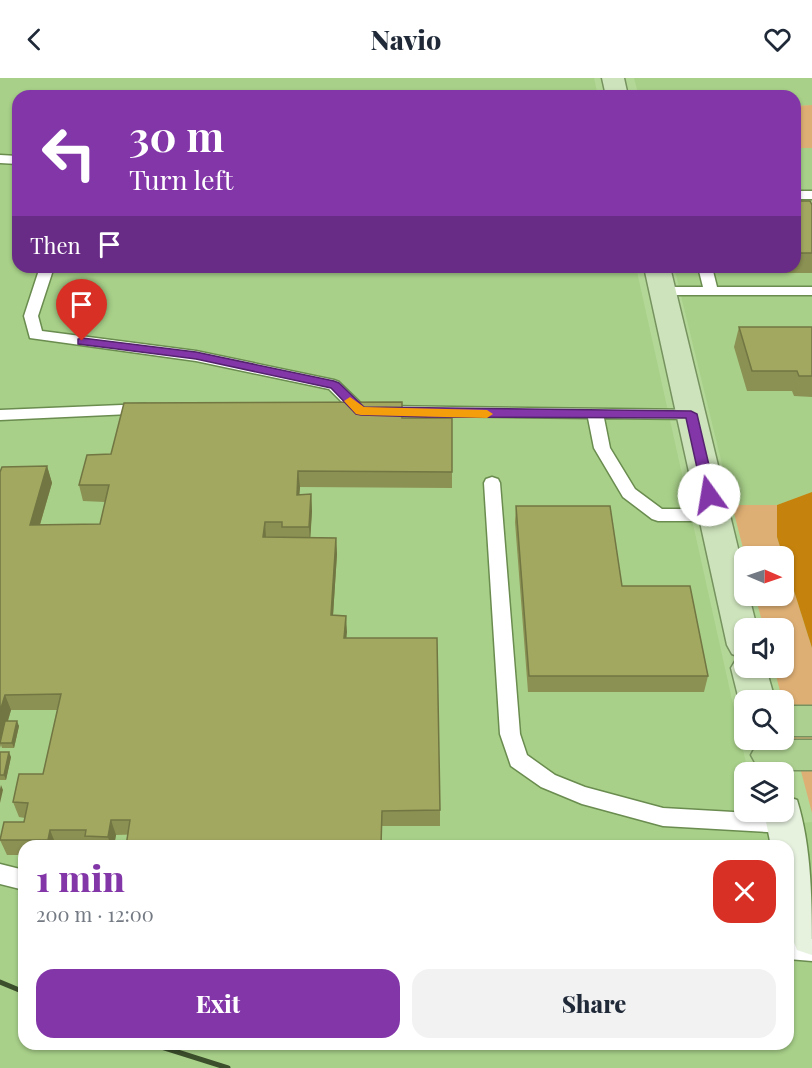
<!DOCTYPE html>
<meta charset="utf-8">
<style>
body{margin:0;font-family:"Playfair Display",serif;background:#f2f2f3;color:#1f2937;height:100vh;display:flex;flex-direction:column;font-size:22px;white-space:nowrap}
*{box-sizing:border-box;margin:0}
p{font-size:20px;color:#747a83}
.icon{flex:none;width:33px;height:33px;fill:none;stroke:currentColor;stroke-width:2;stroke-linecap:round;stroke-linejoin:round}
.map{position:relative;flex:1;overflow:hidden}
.drawer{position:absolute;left:18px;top:762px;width:776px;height:210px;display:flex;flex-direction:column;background:#fff;border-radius:18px;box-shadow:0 2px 4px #0004}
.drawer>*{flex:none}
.top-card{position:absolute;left:12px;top:12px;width:789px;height:183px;border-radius:18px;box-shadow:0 2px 4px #0004;background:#8236a8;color:#fff;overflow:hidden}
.needle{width:39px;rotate:92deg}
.controls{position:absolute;left:734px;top:468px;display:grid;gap:12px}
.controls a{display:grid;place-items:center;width:60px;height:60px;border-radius:12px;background:#fff;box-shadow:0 2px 4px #0004;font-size:30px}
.pin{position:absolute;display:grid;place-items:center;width:51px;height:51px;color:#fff;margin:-62px -26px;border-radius:50% 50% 50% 0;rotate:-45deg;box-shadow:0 0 6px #0007}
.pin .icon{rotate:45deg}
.me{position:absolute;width:66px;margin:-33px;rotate:347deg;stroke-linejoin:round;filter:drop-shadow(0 0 4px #0008)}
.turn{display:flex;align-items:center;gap:21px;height:126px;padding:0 18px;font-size:27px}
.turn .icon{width:78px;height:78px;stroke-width:2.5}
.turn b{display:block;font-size:42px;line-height:51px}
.then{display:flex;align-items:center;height:57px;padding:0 18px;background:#0003;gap:12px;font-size:22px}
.round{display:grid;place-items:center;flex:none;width:63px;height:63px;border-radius:18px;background:#f2f2f3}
.head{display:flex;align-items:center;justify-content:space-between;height:102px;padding:0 18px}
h1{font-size:36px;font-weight:800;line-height:45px;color:#8236a8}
.button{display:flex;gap:12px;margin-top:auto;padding:12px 18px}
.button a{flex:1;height:69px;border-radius:18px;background:#8236a8;color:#fff;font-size:24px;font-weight:800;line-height:69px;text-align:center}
.button a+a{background:#f2f2f3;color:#1f2937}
header{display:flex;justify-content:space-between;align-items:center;height:78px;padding:0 18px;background:#fff;font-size:27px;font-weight:800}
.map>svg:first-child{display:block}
.built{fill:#a8d089;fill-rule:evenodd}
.green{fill:#deaf74}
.forest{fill:#c5820d}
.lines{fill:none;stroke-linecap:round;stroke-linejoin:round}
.service-casing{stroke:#6a8c4f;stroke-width:3}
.secondary-casing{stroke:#6a8c4f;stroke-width:3}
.primary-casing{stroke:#76925f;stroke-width:3}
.motorway-casing{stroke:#76925f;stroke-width:3}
.service{fill:#fff;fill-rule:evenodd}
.secondary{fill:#e6f1de;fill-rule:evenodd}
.primary{fill:#cde3bc;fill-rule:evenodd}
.motorway{fill:#acd090;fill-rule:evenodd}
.rail{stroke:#3c4f2c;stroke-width:5}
.wall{fill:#8b9053}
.shaded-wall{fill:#717643}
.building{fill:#a2a860;stroke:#717643;stroke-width:1.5}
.route{fill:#8236a8;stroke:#54236d;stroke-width:1.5}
.slow{fill:#f59e0b}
</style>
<header><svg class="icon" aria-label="back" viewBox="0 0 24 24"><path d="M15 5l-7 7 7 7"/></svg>Navio<svg class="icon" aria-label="heart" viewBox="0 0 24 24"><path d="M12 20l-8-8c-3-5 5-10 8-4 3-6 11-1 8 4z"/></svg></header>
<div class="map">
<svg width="812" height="990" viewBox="0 0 812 990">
<rect width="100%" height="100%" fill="#b3d797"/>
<!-- built -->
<path class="built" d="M0,0H594L598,18H18V189H636L748,694H744V734H756L760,750L812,744V990H0ZM24,768H788V966H24Z
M634,0H812V27L795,28V18H642L638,15Z
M795,70H812V414L777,427H732L674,189H795Z"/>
<!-- green -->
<path class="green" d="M812,27V70H795V28Z
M732,427H777V459L812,570V735L774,590H783V550H764L755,518H783V478H745Z"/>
<!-- forest -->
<path class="forest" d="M812,414V570L777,459V427Z"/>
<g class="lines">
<!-- service casing -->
<g class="service-casing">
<path id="service" d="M0,77L18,78V86L0,85Z
M795,113H812V121H795Z
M40,189H54L38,238L42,253L196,273L334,302L339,304L369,333L361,338L355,337L329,311L196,283L30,260L24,238Z
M698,189H712L717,209H812V217H663L656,213L663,209H703Z
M146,326L154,331L152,335L0,342V332Z
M378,328L697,332L699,336L691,341L604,340L610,370L635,411L662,431H714L720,433L723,437L720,441L714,443H658L652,441L623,419L594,370L588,340L372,337L370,333L372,329Z
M492,399L498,401L500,405L520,656L527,677L555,697L585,709L663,730L786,737L794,739L797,746L794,753L786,755L663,748L582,726L541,709L511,688L500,656L484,405L486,401Z
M0,786L24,792V812L0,806Z
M788,860L812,861V883L788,881Z"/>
</g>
<!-- secondary casing -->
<g class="secondary-casing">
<path id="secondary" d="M783,717L797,722C812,770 812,826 812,877L797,872C783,839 788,803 788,768H771L764,734H783Z"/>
</g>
<!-- primary casing -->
<g class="primary-casing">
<path id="primary" d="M602,0H624L628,18H606Z
M644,189H670L744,495V518H749L757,550H744V590H766L775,622H744V632L739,622L731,590L737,580L740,579L732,576L727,567Z"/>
</g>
<!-- motorway casing -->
<g class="motorway-casing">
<path id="motorway" d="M783,628H812V658H783Z
M770,662H812V692H770L757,688L751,677L757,666Z"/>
</g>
<!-- service -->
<use href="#service" class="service"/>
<!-- secondary -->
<use href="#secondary" class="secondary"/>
<!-- primary -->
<use href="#primary" class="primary"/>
<!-- motorway -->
<use href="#motorway" class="motorway"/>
<!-- rail -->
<path class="rail" d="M0,904L24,914
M152,966L228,990"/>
</g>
<!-- wall -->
<path class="wall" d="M795,123L812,127V195H741L739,189H795Z
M739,249H812V319L794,318L792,313H747L734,269Z
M402,340L452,394V410L300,409L299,417L311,416L312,433L310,459L336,460L337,476L333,537L346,538V560L440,732V748H382L116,757L114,768L56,767V768H24V777H7L0,762L24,744L25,740L19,739L13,724L43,696L58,632H11L8,643L19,648L14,670H2L1,667L0,670V394L47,388L52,405L40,447L100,446L105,424L83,423L79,407L111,376Z
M516,428L622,508L708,598L704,614H528L515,444Z
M0,674L11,679L6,702H0Z"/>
<!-- shaded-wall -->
<path class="shaded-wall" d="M47,388L52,405L35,463L30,447Z
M298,393L300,409L298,433L297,417Z
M311,416L312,433L310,466L309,449Z
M265,444L266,460L263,459Z
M336,460L337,476L332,553L331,537Z
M346,538L347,554L345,576L344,560Z
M5,617L11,632L1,665H0V633Z
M17,643L19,648L14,670L12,665Z
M9,674L11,679L6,702L4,697Z
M1,707L3,712L0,725V711Z
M111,742L116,757L114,768H111L108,759Z
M50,752L56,767V768H51L48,762Z"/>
<!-- building -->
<path class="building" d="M795,123H810L812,127V175H795Z
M739,249H812V298H799L797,293H752Z
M402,324V340H452V394L298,393L297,417L311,416L309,449H282V444H265L263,459L336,460L331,537L346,538L344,560H437L440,732L382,733L381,768H126L130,742H111L108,759L85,758L86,752H50L48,762H0L4,744H24L28,725L13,724L19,696H43L61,616L5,617L0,633V394L2,389L47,388L30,447L100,446L109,407H79L87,377L111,376L124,325Z
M516,428H610L622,508H690L708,598H529Z
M5,643H17L12,665H0Z
M0,674H9L4,697H0Z"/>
<!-- route -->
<path class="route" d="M82,260L196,274L334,303L339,305L364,329L691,333L697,336L716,417L709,422L703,417L686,340L427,339L361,337L356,336L331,310L196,281L78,266V261Z"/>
<!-- slow -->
<path class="slow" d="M350,319L364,329L487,332L493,336L487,340L361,337L356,336L344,323Z"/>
</svg>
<div class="controls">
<a><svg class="needle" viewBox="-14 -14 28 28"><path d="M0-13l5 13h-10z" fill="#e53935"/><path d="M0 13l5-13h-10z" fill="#747a83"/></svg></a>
<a><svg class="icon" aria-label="sound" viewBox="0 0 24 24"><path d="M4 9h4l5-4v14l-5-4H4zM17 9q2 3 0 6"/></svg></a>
<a><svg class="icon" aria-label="search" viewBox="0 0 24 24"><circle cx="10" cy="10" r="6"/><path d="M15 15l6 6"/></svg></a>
<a><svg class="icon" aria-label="layers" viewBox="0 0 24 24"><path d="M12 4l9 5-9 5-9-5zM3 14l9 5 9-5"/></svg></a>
</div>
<div class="pin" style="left:82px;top:263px;background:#d93025"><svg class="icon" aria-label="arrive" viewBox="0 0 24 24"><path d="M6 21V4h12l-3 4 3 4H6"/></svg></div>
<svg class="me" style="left:709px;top:417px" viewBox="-20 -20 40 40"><circle r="19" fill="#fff"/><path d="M0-13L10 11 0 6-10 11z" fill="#8236a8"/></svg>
<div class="top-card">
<div class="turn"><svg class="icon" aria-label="left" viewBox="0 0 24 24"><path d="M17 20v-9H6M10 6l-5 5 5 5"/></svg><div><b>30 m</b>Turn left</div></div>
<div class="then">Then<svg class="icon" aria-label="arrive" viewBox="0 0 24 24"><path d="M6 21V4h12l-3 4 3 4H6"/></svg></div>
</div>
<section class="drawer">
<div class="head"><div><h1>1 min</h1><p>200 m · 12:00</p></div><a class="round" style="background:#d93025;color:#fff"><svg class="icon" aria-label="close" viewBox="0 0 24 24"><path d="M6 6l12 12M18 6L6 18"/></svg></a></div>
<div class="button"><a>Exit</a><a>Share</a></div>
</section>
</div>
